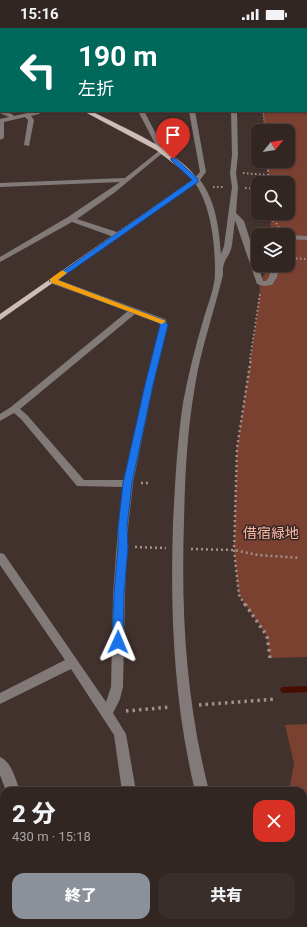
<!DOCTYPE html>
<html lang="ja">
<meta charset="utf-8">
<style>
body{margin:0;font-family:Roboto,"Noto Sans JP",sans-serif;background:#3a2e2a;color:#f1f3f6;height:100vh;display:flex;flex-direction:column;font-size:15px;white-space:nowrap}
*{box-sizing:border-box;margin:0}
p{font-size:13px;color:#a8a5a5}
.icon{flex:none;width:22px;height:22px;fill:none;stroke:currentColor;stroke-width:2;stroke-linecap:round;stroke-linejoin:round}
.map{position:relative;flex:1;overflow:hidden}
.sheet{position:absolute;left:0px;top:759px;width:307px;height:140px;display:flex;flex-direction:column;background:#322622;border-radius:12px 12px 0 0;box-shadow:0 1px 3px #0004,0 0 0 1px #4d4340}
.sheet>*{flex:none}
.top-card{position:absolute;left:0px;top:0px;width:307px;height:84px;box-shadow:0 1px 3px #0004,0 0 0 1px #4d4340;background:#00695c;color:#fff;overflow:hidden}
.needle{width:26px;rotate:60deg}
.controls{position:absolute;left:251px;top:96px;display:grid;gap:8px}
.controls a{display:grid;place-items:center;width:44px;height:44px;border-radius:8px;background:#322622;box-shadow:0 1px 3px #0004,0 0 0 1px #4d4340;font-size:20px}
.pin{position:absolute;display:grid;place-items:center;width:34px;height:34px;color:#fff;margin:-41px -17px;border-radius:50% 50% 50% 0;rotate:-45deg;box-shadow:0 0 4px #0007}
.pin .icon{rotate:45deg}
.me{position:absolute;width:44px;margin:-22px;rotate:1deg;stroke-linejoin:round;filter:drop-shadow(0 0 3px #0008)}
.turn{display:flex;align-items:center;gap:14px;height:84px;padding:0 12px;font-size:18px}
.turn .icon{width:52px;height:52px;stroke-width:2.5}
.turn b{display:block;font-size:28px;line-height:34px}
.round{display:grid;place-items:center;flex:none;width:42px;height:42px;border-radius:12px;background:#3a2e2a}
.overview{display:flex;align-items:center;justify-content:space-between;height:68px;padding:0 12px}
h1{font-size:24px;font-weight:800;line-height:30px}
.cta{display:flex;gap:8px;margin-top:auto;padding:8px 12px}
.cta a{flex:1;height:46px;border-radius:12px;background:#8c9099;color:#fff;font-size:16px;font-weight:800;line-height:46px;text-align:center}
.cta a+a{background:#3a2e2a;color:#f1f3f6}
.status{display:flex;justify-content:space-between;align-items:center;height:28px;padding:0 20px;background:#322622;direction:ltr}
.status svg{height:11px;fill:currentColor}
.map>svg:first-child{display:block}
.green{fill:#7a4030}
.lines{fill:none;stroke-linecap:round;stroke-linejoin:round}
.stream{fill:#460d00;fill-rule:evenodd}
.path-far3{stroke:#9f928f;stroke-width:1.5;stroke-dasharray:1 1.5;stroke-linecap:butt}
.path-far2{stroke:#9f928f;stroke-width:2;stroke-dasharray:1.5 2.5;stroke-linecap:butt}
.path-far1{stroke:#9f928f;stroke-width:2.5;stroke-dasharray:2 3;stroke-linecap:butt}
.path{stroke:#9f928f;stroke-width:3.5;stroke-dasharray:2.5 4;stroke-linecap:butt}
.minor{fill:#827a78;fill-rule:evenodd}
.major{fill:#cdbcb8;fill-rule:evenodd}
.route{fill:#1a73e8;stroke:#114b97}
.slow{fill:#f59e0b}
.labels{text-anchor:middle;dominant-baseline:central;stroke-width:3;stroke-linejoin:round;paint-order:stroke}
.park-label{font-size:14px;fill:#fcb7a5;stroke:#372824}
</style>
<div class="status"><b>15:16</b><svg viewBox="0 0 49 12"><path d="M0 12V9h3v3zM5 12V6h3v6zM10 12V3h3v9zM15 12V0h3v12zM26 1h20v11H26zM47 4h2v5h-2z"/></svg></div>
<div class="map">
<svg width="307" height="899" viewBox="0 0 307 899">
<rect width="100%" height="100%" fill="#42322e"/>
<!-- green -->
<path class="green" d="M254,0H307V629L270,630L267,608L239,567L234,522L237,420L256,295L260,262L259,256L266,243L267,237H288V207H270L271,185H288V155H269L267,133H288V103H265L263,83H306V1Z
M307,696V855L303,845V763H289L294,735L285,697Z"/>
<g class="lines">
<!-- stream -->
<path class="stream" d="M307,658V664L283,665L281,664L280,662L281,660L283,659Z"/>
<!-- path-far3 -->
<path class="path-far3" d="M306,34V39
M306,55L307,58
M263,83L265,103
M267,133L268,143"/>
<!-- path-far2 -->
<path class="path-far2" d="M268,142L269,155
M243,145L268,147
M213,159H224
M245,160L258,161
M271,185L272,192L277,196L280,203
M288,230L307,231
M250,331L260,266"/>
<!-- path-far1 -->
<path class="path-far1" d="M141,455H151
M135,519L166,520
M191,521L234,522L258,527L300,530
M245,577L239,567L234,522L237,420L251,330"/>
<!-- path -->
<path class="path" d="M245,576L267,608L270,630
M199,677L276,671
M126,683L170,679"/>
<!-- minor -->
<path class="minor" d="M33,0H40L32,1Z
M102,0H108L101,1Z
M142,0H148L141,1Z
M170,0H176L177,1H171Z
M225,0H231V1H225Z
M0,15L1,16V20L0,19Z
M0,63H1V67H0Z
M0,81L1,83L12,86L14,88L36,83H43L39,86L31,88L34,92L29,118L24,117L28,92L25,89L4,94V110L0,112V91L9,89L0,85Z
M138,83H144L165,123L114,165L77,191L120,205V209H114L72,194L0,234V229L68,189L120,154L0,159V155L125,150L159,123Z
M189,83H195L206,144L200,152C216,173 219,201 221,226L224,218L232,159L230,145L232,127L231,83H237L238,127L236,145L238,159L236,185L244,193L263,253H266L269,249L272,237H280L277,249L272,257L264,258L257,256L235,192C234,200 233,209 232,217C229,232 222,230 223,247C214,284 201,320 195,358C187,403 185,448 184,494C181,586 186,673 209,763H195C174,675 170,587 173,496C175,456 177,415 183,375C188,347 195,320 203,293C207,278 215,260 215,245C215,213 211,177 193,152L200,144Z
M287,207H288L307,208V212L288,211Z
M50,251H56L165,291L168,297L153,357L133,455L128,500L125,566L123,659L120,671L113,685L126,706L136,763H122L114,707L71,641L0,676V665L65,632L0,537V525L4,526L106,674L111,659L113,566L118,500L123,459L77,458L21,391L14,385L0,393V386L11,379L128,283L50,255ZM135,286L159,295L160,297L145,357L124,452H84L27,387L20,381Z
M0,729C11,733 16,752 20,763H6L0,747Z
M151,895H165L166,899H152Z
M233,895H248L249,899H234Z"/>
<!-- major -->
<path class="major" d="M0,46H1V50H0Z
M83,83H91C128,102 172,119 199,152L0,292V286L192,152L182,142L156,122Z"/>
</g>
<!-- route -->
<path class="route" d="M171,130H175L198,151V154L58,252L164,292L168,297L153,357L132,455L127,500L128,519L124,566L123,614L122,617L118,618L114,617L112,614L114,566L118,519V500L123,455L145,357L160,297L159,295L49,253L192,152L171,132Z"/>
<!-- slow -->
<path class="slow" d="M61,243H64L67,245L58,252L166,293L162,296L159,295L50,254V251Z"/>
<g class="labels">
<!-- park labels -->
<g class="park-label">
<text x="271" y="505">借宿緑地</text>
</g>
</g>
</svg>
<div class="controls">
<a><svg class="needle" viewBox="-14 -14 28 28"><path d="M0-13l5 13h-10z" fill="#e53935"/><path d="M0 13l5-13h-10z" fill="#a8a5a5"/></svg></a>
<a><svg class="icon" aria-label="search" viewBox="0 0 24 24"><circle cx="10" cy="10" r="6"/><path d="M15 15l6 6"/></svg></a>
<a><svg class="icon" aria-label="layers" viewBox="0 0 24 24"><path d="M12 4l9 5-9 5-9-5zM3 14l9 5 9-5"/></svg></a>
</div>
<div class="pin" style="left:173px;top:131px;background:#d93025"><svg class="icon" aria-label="arrive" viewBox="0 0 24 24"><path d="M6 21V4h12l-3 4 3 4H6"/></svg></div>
<svg class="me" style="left:118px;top:614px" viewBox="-20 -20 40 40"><path d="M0-17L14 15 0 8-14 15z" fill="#1a73e8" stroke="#fff" stroke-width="4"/></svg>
<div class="top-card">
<div class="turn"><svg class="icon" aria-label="left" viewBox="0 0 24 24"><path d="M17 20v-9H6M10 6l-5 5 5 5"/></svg><div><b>190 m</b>左折</div></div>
</div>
<section class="sheet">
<div class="overview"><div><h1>2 分</h1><p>430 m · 15:18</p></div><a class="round" style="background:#d93025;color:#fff"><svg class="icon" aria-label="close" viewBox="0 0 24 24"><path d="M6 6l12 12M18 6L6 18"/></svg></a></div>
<div class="cta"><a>終了</a><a>共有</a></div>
</section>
</div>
